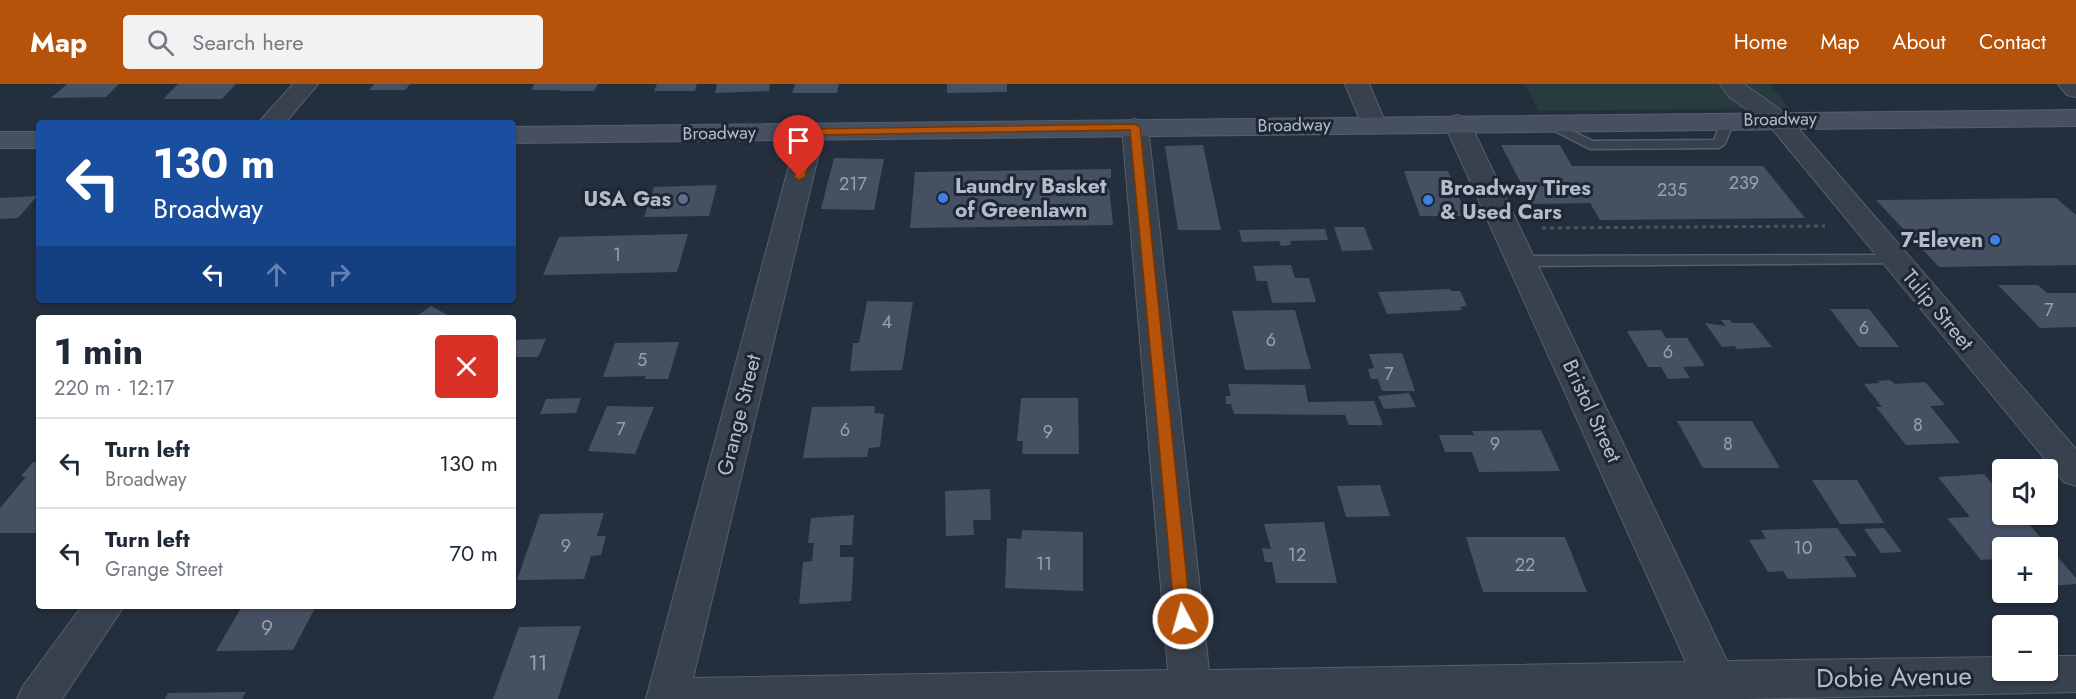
<!DOCTYPE html>
<meta charset="utf-8">
<style>
body{margin:0;font-family:Jost,sans-serif;background:#f2f2f3;color:#1f2937;height:100vh;display:flex;flex-direction:column;font-size:22px;white-space:nowrap}
*{box-sizing:border-box;margin:0}
p{font-size:20px;color:#747a83}
.icon{flex:none;width:33px;height:33px;fill:none;stroke:currentColor;stroke-width:2;stroke-linecap:round;stroke-linejoin:round}
.map{position:relative;flex:1;overflow:hidden}
.sheet{position:absolute;left:36px;top:231px;width:480px;height:294px;display:flex;flex-direction:column;background:#fff;border-radius:6px;box-shadow:0 2px 4px #0004}
.sheet>*{flex:none}
.hud{position:absolute;left:36px;top:36px;width:480px;height:183px;border-radius:6px;box-shadow:0 2px 4px #0004;background:#1a4fa0;color:#fff;overflow:hidden}
.tools{position:absolute;left:1992px;top:375px;display:grid;gap:12px}
.tools a{display:grid;place-items:center;width:66px;height:66px;border-radius:6px;background:#fff;box-shadow:0 2px 4px #0004;font-size:30px}
.pin{position:absolute;display:grid;place-items:center;width:51px;height:51px;color:#fff;margin:-62px -26px;border-radius:50% 50% 50% 0;rotate:-45deg;box-shadow:0 0 6px #0007}
.pin .icon{rotate:45deg}
.me{position:absolute;width:66px;margin:-33px;rotate:354deg;stroke-linejoin:round;filter:drop-shadow(0 0 4px #0008)}
.turn{display:flex;align-items:center;gap:21px;height:126px;padding:0 18px;font-size:27px}
.turn .icon{width:78px;height:78px;stroke-width:2.5}
.turn b{display:block;font-size:42px;line-height:51px}
.lanes{display:flex;align-items:center;height:57px;padding:0 18px;background:#0003;justify-content:center;gap:30px;direction:ltr}
.lanes .off{opacity:.35}
.round{display:grid;place-items:center;flex:none;width:63px;height:63px;border-radius:6px;background:#f2f2f3}
.overview{display:flex;align-items:center;justify-content:space-between;height:102px;padding:0 18px}
h1{font-size:36px;font-weight:700;line-height:45px}
ul{padding:0;list-style:none}
li{display:flex;align-items:center;gap:18px;height:90px;padding:0 18px;border-top:2px solid #e0e1e3}
li div{flex:1}
li b{display:block;font-size:22px}
li em{font-style:normal}
header{display:flex;align-items:center;gap:36px;box-sizing:border-box;height:84px;padding:0 30px;background:#b45309;color:#fff}
header strong{font-size:28px}
nav{display:flex;gap:33px;margin-inline-start:auto;font-size:21px}
.search{width:420px;height:54px;background:#f2f2f3;display:flex;align-items:center;gap:15px;box-sizing:border-box;padding:0 21px;border-radius:6px;color:#747a83;font-size:22px}
.map>svg:first-child{display:block}
.green{fill:#263c3f}
.building{fill:#455162}
.lines{fill:none;stroke-linecap:round;stroke-linejoin:round}
.service-casing{stroke:#565f6c;stroke-width:3}
.minor-casing{stroke:#565f6c;stroke-width:2}
.tertiary-casing{stroke:#565f6c;stroke-width:2}
.secondary-casing{stroke:#565f6c;stroke-width:2}
.path{stroke:#44595c;stroke-width:3;stroke-dasharray:4 4;stroke-linecap:butt}
.service{fill:#38414e;fill-rule:evenodd}
.minor{fill:#38414e;fill-rule:evenodd}
.tertiary{fill:#38414e;fill-rule:evenodd}
.secondary{fill:#465061;fill-rule:evenodd}
.route{fill:#b45309;stroke:#753606;stroke-width:1.5}
.shop-dot{fill:#3f7fe0;stroke:#1d2633;stroke-width:2}
.service-dot{fill:#5c6f8a;stroke:#1d2633;stroke-width:2}
.labels{text-anchor:middle;dominant-baseline:central;stroke-width:6;stroke-linejoin:round;paint-order:stroke}
.far-street-label{font-size:18px;fill:#b4bcc9;stroke:#1d2633}
.number-label{font-size:18px;fill:#98a1af}
.poi-label{font-size:21px;font-weight:bold;fill:#b4bcc9;stroke:#1d2633;text-anchor:start}
.street-label{font-size:21px;fill:#b4bcc9;stroke:#1d2633}
.near-number-label{font-size:21px;fill:#98a1af}
.near-street-label{font-size:26px;fill:#b4bcc9;stroke:#1d2633}
</style>
<header>
<strong>Map</strong>
<div class="search"><svg class="icon" aria-label="search" viewBox="0 0 24 24"><circle cx="10" cy="10" r="6"/><path d="M15 15l6 6"/></svg>Search here</div>
<nav><a>Home</a><a>Map</a><a>About</a><a>Contact</a></nav>
</header>
<div class="map">
<svg width="2076" height="615" viewBox="0 0 2076 615">
<rect width="100%" height="100%" fill="#242f3e"/>
<!-- green -->
<path class="green" d="M1524,0H1770L1789,24L1539,27Z"/>
<!-- building -->
<path class="building" d="M67,0H119L106,13L51,14Z
M178,0H236L222,15H163Z
M374,0H410L405,6H369Z
M534,0H598L594,7H560L562,6H531Z
M657,0H697L695,7H654Z
M717,0H770L769,7L715,9Z
M795,0H839L837,9H792Z
M947,0H1007V8L947,9Z
M1203,61L1221,146H1178L1165,62Z
M1501,61H1560L1572,82H1763L1805,134L1600,136L1590,119L1532,120Z
M834,74L884,75L874,126L821,125Z
M1111,85V94H1108L1113,141L910,144L915,88Z
M1404,87H1448L1467,132H1420Z
M717,101L709,132L644,133L654,103Z
M37,112L18,134L0,135V114Z
M2056,114L2076,131V181L1939,183L1876,116Z
M1334,143H1364L1373,166L1342,167Z
M1325,145L1328,156L1290,157L1291,161L1281,162L1279,157L1242,158L1239,146Z
M688,150L677,188L543,191L559,153Z
M1291,181L1295,194H1309L1316,218L1272,219L1267,197H1257L1253,182Z
M1998,201H2038L2047,209H2076V243L2040,244Z
M1450,205L1451,207H1460L1467,222L1460,223L1462,226L1387,230L1378,208Z
M867,217L913,218L902,286L850,287L853,259H859Z
M431,222L453,234H414Z
M1830,225H1869L1899,263H1859Z
M1295,226L1311,285L1245,286L1232,227Z
M1721,236H1730L1733,239H1753L1772,263L1736,265L1735,262L1722,263L1705,239L1726,242Z
M1661,246L1666,254H1687L1705,282L1683,283L1690,294L1668,295L1661,283H1648L1627,247Z
M546,255L538,273H513V256Z
M679,258L668,295H645L646,292L603,293L615,259Z
M1402,269L1415,307H1382L1378,295H1371L1368,285L1374,284L1369,270Z
M1890,296L1895,300L1925,298L1945,321L1930,322L1960,359L1906,361L1876,323H1882L1864,300L1880,299L1877,297Z
M1228,300L1305,301L1308,318L1374,317L1383,341H1349L1345,331L1234,330L1231,320H1226V312H1231Z
M1409,309L1416,323L1384,325L1378,312Z
M581,314L576,329L540,330L546,315Z
M1021,314H1078L1079,370H1022L1023,357H1017Z
M607,322L654,323L635,370L588,367Z
M875,322L874,329L884,330L880,363L869,364L867,373L803,374L812,323Z
M1677,337H1752L1780,384H1703Z
M1541,346L1560,387L1479,388L1472,368H1445L1439,351H1474L1472,347Z
M33,378H39V449H0V424L26,393L21,392Z
M1984,390L2002,411V430H2020L2076,494V500L2048,502V464H2002V482L1996,475L1981,476L1947,434L1970,433L1938,393Z
M1812,396H1857L1884,439L1840,440Z
M1380,401L1390,432L1346,433L1337,402Z
M990,405L991,436H973L974,451L946,452L945,407Z
M604,429L597,452H606L601,471L591,472L584,495L517,496L540,430Z
M854,431L852,461H840V473H854L851,517L799,520L803,478L812,477L814,459H808L811,434Z
M1324,438L1337,499H1276L1272,478H1265L1262,464L1271,465L1264,440Z
M1837,444L1857,472H1844L1857,493L1788,495L1783,487L1768,488L1749,456L1766,455L1761,446Z
M1884,444L1902,468L1881,469L1864,445Z
M1022,446L1083,448V507L1005,504L1007,454L1021,455Z
M1466,453H1565L1587,508H1483Z
M242,522H316L293,566L216,567Z
M581,542L558,615H493L519,543Z
M246,608L242,615H165L168,609Z"/>
<g class="lines">
<!-- service casing -->
<g class="service-casing">
<path id="service" d="M1728,32L1734,36L1725,60L1719,64L1590,65L1537,38L1543,34L1547,35L1593,57L1714,56L1722,36Z
M1896,171L1903,176L1901,179L1522,182L1515,177L1522,172Z"/>
</g>
<!-- minor casing -->
<g class="minor-casing">
<path id="minor" d="M293,0H318L285,39H258Z
M1345,0H1369L1386,40L1382,45L1373,48L1364,45Z
M1720,0H1744L1786,30L2076,365V402L2064,398L1768,40L1729,13Z
M1457,31L1466,34L1470,39L1727,577L2002,573V586H2048V572H2076V608L1745,615H646L798,48L802,43L811,40L820,43L824,48L693,594L1168,586L1122,43L1126,38L1135,35L1144,38L1148,43L1209,586L1686,578L1444,39L1448,34Z
M82,522H124L62,615H17L23,602Z"/>
</g>
<!-- tertiary casing -->
<g class="tertiary-casing">
<path id="tertiary" d="M2058,0H2076V13L2067,11Z"/>
</g>
<!-- secondary casing -->
<g class="secondary-casing">
<path id="secondary" d="M2076,26V42L513,59V43Z
M0,48H39V64H0Z"/>
</g>
<!-- path -->
<path class="path" d="M1542,144L1825,142"/>
<!-- service -->
<use href="#service" class="service"/>
<!-- minor -->
<use href="#minor" class="minor"/>
<!-- tertiary -->
<use href="#tertiary" class="tertiary"/>
<!-- secondary -->
<use href="#secondary" class="secondary"/>
</g>
<!-- route -->
<path class="route" d="M1135,40L1140,43L1191,535L1189,540L1183,542L1177,540L1175,535L1130,46L816,51L805,93L799,96L794,93L806,48L811,45Z"/>
<!-- markers -->
<g class="shop-dot">
<circle cx="943" cy="114" r="6"/>
<circle cx="1428" cy="116" r="6"/>
<circle cx="1995" cy="156" r="6"/>
</g>
<circle class="service-dot" cx="683" cy="115" r="6"/>
<g class="labels">
<!-- far-street labels -->
<g class="far-street-label">
<text transform="translate(1780 35) rotate(-1)">Broadway</text>
<text transform="translate(1294 41) rotate(-1)">Broadway</text>
<text transform="translate(719 49) rotate(-1)">Broadway</text>
</g>
<!-- number labels -->
<g class="number-label">
<text x="1744" y="99">239</text>
<text x="853" y="100">217</text>
<text x="1672" y="106">235</text>
<text x="617" y="171">1</text>
<text x="2049" y="226">7</text>
<text x="887" y="238">4</text>
<text x="1864" y="244">6</text>
<text x="1271" y="256">6</text>
<text x="1668" y="268">6</text>
<text x="642" y="276">5</text>
<text x="1389" y="290">7</text>
<text x="1918" y="341">8</text>
<text x="621" y="345">7</text>
<text x="845" y="346">6</text>
<text x="1048" y="348">9</text>
<text x="1495" y="360">9</text>
<text x="1728" y="360">8</text>
<text x="566" y="462">9</text>
<text x="1803" y="464">10</text>
<text x="1297" y="471">12</text>
<text x="1044" y="480">11</text>
<text x="1525" y="481">22</text>
</g>
<!-- poi labels -->
<g class="poi-label">
<text x="955" y="102">Laundry Basket<tspan x="955" dy="24">of Greenlawn</tspan></text>
<text x="1440" y="104">Broadway Tires<tspan x="1440" dy="24">&amp; Used Cars</tspan></text>
<text x="671" y="115" text-anchor="end">USA Gas</text>
<text x="1983" y="156" text-anchor="end">7-Eleven</text>
</g>
<!-- street labels -->
<g class="street-label">
<text transform="translate(1938 226) rotate(50)">Tulip Street</text>
<text transform="translate(1592 327) rotate(65)">Bristol Street</text>
<text transform="translate(739 331) rotate(-76)">Grange Street</text>
</g>
<!-- near-number labels -->
<g class="near-number-label">
<text x="267" y="544">9</text>
<text x="538" y="579">11</text>
</g>
<!-- near-street labels -->
<g class="near-street-label">
<text transform="translate(1894 593) rotate(-1)">Dobie Avenue</text>
</g>
</g>
</svg>
<div class="tools">
<a><svg class="icon" aria-label="sound" viewBox="0 0 24 24"><path d="M4 9h4l5-4v14l-5-4H4zM17 9q2 3 0 6"/></svg></a>
<a>+</a>
<a>−</a>
</div>
<div class="pin" style="left:799px;top:93px;background:#d93025"><svg class="icon" aria-label="arrive" viewBox="0 0 24 24"><path d="M6 21V4h12l-3 4 3 4H6"/></svg></div>
<svg class="me" style="left:1183px;top:535px" viewBox="-20 -20 40 40"><circle r="17" fill="#b45309" stroke="#fff" stroke-width="3"/><path d="M0-11L8 9 0 5-8 9z" fill="#fff"/></svg>
<div class="hud">
<div class="turn"><svg class="icon" aria-label="left" viewBox="0 0 24 24"><path d="M17 20v-9H6M10 6l-5 5 5 5"/></svg><div><b>130 m</b>Broadway</div></div>
<div class="lanes"><svg class="icon" aria-label="left" viewBox="0 0 24 24"><path d="M17 20v-9H6M10 6l-5 5 5 5"/></svg><svg class="icon off" aria-label="ahead" viewBox="0 0 24 24"><path d="M12 20V5M6 11l6-6 6 6"/></svg><svg class="icon off" aria-label="right" viewBox="0 0 24 24"><path d="M7 20v-9h11M14 6l5 5-5 5"/></svg></div>
</div>
<section class="sheet">
<div class="overview"><div><h1>1 min</h1><p>220 m · 12:17</p></div><a class="round" style="background:#d93025;color:#fff"><svg class="icon" aria-label="close" viewBox="0 0 24 24"><path d="M6 6l12 12M18 6L6 18"/></svg></a></div>
<ul>
<li><svg class="icon" aria-label="left" viewBox="0 0 24 24"><path d="M17 20v-9H6M10 6l-5 5 5 5"/></svg><div><b>Turn left</b><p>Broadway</p></div><em>130 m</em></li>
<li><svg class="icon" aria-label="left" viewBox="0 0 24 24"><path d="M17 20v-9H6M10 6l-5 5 5 5"/></svg><div><b>Turn left</b><p>Grange Street</p></div><em>70 m</em></li>
</ul>
</section>
</div>
